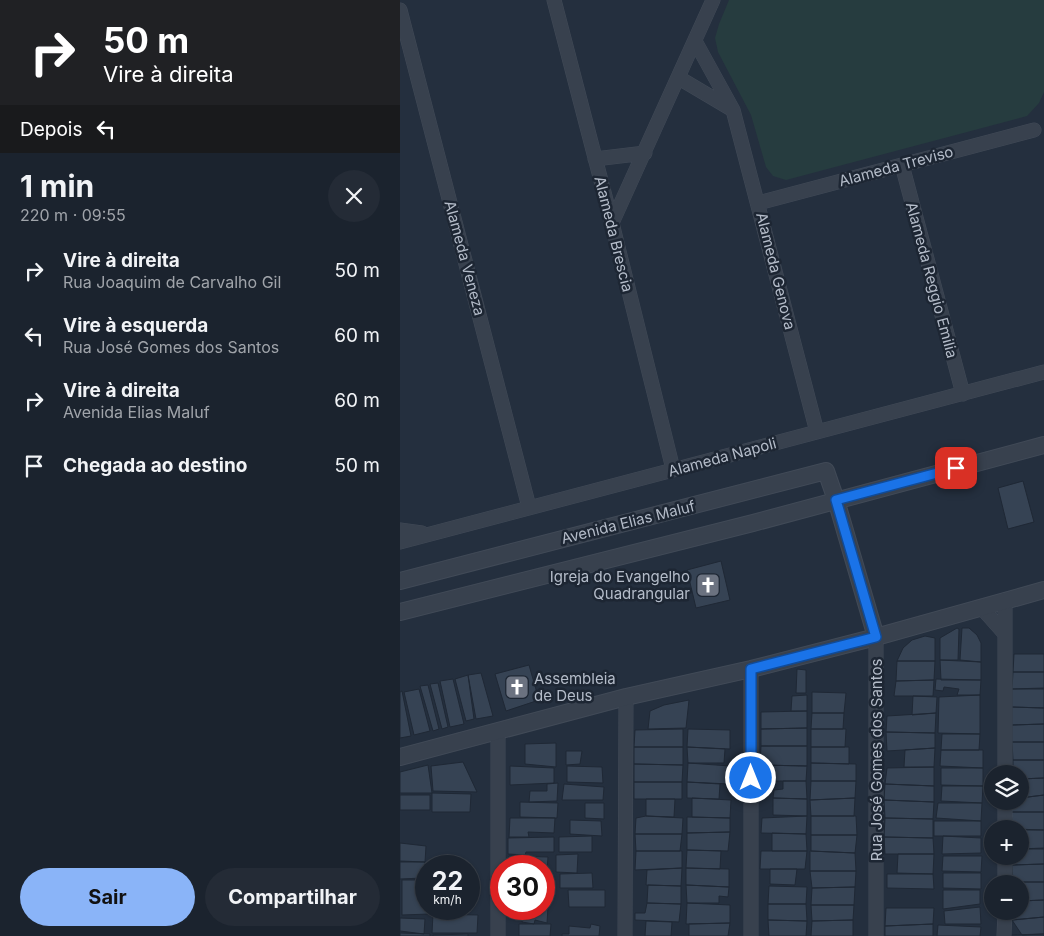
<!DOCTYPE html>
<html lang="pt">
<meta charset="utf-8">
<style>
body{margin:0;font-family:Inter,sans-serif;background:#242b36;color:#f1f3f6;height:100vh;display:flex;flex-direction:column;font-size:19px;white-space:nowrap}
*{box-sizing:border-box;margin:0}
p{font-size:16px;color:#a0a4aa}
.icon{flex:none;width:28px;height:28px;fill:none;stroke:currentColor;stroke-width:2;stroke-linecap:round;stroke-linejoin:round}
.map{position:relative;flex:1;overflow:hidden}
.panel{display:flex;flex-direction:column;background:#1b232e;width:400px}
.panel>*{flex:none}
.guide{background:#202124;color:#fff;overflow:hidden}
.controls{position:absolute;left:584px;top:765px;display:grid;gap:10px}
.controls a{display:grid;place-items:center;width:45px;height:45px;border-radius:50%;background:#1b232e;box-shadow:0 1px 4px #0004,0 0 0 1px #39404a;font-size:25px}
.speed{position:absolute;left:15px;top:855px;display:flex;gap:10px;font-size:25px;font-weight:700;text-align:center}
.speed>*{display:grid;place-content:center;width:65px;height:65px;border-radius:50%;background:#1b232e;box-shadow:0 1px 4px #0004,0 0 0 1px #39404a;line-height:1}
.speed small{font-size:12px;font-weight:400}
.speed .limit{border:8px solid #d22;background:#fff;color:#111}
.pin{position:absolute;display:grid;place-items:center;width:42px;height:42px;color:#fff;margin:-21px;border-radius:10px;box-shadow:0 2px 8px #0006}
.me{position:absolute;width:55px;margin:-28px;rotate:0deg;stroke-linejoin:round;filter:drop-shadow(0 0 4px #0008)}
.turn{display:flex;align-items:center;gap:18px;height:105px;padding:0 20px;font-size:22px}
.turn .icon{width:65px;height:65px;stroke-width:2.5}
.turn b{display:block;font-size:35px;line-height:42px}
.then{display:flex;align-items:center;height:48px;padding:0 20px;background:#0003;gap:10px;font-size:19px}
.round{display:grid;place-items:center;flex:none;width:52px;height:52px;border-radius:26px;background:#242b36}
.overview{display:flex;align-items:center;justify-content:space-between;height:85px;padding:0 20px}
h1{font-size:30px;font-weight:700;line-height:38px}
.action{display:flex;gap:10px;margin-top:auto;padding:10px 20px}
.action a{flex:1;height:58px;border-radius:30px;background:#8ab4f8;color:#111;font-size:20px;font-weight:700;line-height:58px;text-align:center}
.action a+a{background:#242b36;color:#f1f3f6}
ul{padding:0;list-style:none}
li{display:flex;align-items:center;gap:15px;height:65px;padding:0 20px}
li div{flex:1}
li b{display:block;font-size:19px}
li em{font-style:normal}
main{display:flex;flex:1;min-height:0}
.map>svg:first-child{display:block}
.green{fill:#263c3f}
.building{fill:#364354;stroke:#1f2835}
.lines{fill:none;stroke-linecap:round;stroke-linejoin:round}
.minor-casing{stroke:#414a57;stroke-width:15}
.tertiary-casing{stroke:#414a57;stroke-width:18}
.minor{stroke:#38414e;stroke-width:14}
.tertiary{stroke:#38414e;stroke-width:16}
.route-casing{stroke:#114b97;stroke-width:12}
.route{stroke:#1a73e8;stroke-width:9}
.labels{text-anchor:middle;dominant-baseline:central;stroke-width:5;stroke-linejoin:round;paint-order:stroke}
.street-label{font-size:15px;fill:#b4bcc9;stroke:#1d2633}
.poi-label{font-size:15px;fill:#b4bcc9;stroke:#1d2633;text-anchor:end}
</style>
<main>
<section class="panel">
<div class="guide">
<div class="turn"><svg class="icon" aria-label="right" viewBox="0 0 24 24"><path d="M7 20v-9h11M14 6l5 5-5 5"/></svg><div><b>50 m</b>Vire à direita</div></div>
<div class="then">Depois<svg class="icon" aria-label="left" viewBox="0 0 24 24"><path d="M17 20v-9H6M10 6l-5 5 5 5"/></svg></div>
</div>
<div class="overview"><div><h1>1 min</h1><p>220 m · 09:55</p></div><a class="round"><svg class="icon" aria-label="close" viewBox="0 0 24 24"><path d="M6 6l12 12M18 6L6 18"/></svg></a></div>
<ul>
<li><svg class="icon" aria-label="right" viewBox="0 0 24 24"><path d="M7 20v-9h11M14 6l5 5-5 5"/></svg><div><b>Vire à direita</b><p>Rua Joaquim de Carvalho Gil</p></div><em>50 m</em></li>
<li><svg class="icon" aria-label="left" viewBox="0 0 24 24"><path d="M17 20v-9H6M10 6l-5 5 5 5"/></svg><div><b>Vire à esquerda</b><p>Rua José Gomes dos Santos</p></div><em>60 m</em></li>
<li><svg class="icon" aria-label="right" viewBox="0 0 24 24"><path d="M7 20v-9h11M14 6l5 5-5 5"/></svg><div><b>Vire à direita</b><p>Avenida Elias Maluf</p></div><em>60 m</em></li>
<li><svg class="icon" aria-label="arrive" viewBox="0 0 24 24"><path d="M6 21V4h12l-3 4 3 4H6"/></svg><div><b>Chegada ao destino</b></div><em>50 m</em></li>
</ul>
<div class="action"><a>Sair</a><a>Compartilhar</a></div>
</section>
<div class="map">
<svg width="644" height="936" viewBox="0 0 644 936">
<rect width="100%" height="100%" fill="#242f3e"/>
<!-- green -->
<path class="green" d="M329,0H644V92L639,103L627,116L386,180L373,176L366,167L351,115L318,52L315,38L319,24Z"/>
<!-- building -->
<path class="building" d="M623,481L634,522L608,529L598,488Z
M321,561L330,600L296,608L287,570Z
M557,628L559,629L558,660H540V638Z
M562,628H569L577,635L581,643V662L560,660Z
M525,636L535,638V661H497L503,648L512,640Z
M614,654H644V672H613Z
M540,660L581,662V680H541Z
M497,661H535L534,680L496,681Z
M129,665L139,700L106,711L95,674Z
M397,669L406,670V693H396Z
M613,672H644V688L612,689Z
M81,673L93,716L76,719L68,675Z
M68,675L74,719L66,721L55,679Z
M53,679L64,724L50,727L40,681Z
M536,679L581,680L580,695H557L559,689L544,687L543,691L535,690Z
M534,680L533,696H494L496,681Z
M38,683L48,727L42,729L30,684Z
M28,685L39,729L33,731L20,686Z
M19,689L30,731L14,735L4,692Z
M612,689H644V708L612,707Z
M2,691L11,736L0,738V692Z
M412,692L446,693L444,713H412Z
M407,695V711H391L392,696Z
M580,695V734L538,733L539,697Z
M513,696L537,697L536,713L512,715Z
M289,700L286,728L248,729L250,711L264,705Z
M612,707L644,708V724L612,725Z
M407,711V728L361,729V712Z
M412,713H444L443,729H411Z
M536,713L535,733L486,732L487,716Z
M644,724V742H612V725Z
M407,728V746H361V729Z
M283,729V747H234L235,730Z
M288,729L330,730V749L287,747Z
M411,729H446L445,747H411Z
M486,732L535,733V748L487,751Z
M542,734H580L579,750H541Z
M612,742H644V760H613Z
M156,743V767L125,764V744Z
M361,746H407V766L360,765Z
M234,747H283V765L234,764Z
M287,747L325,749L324,763H288Z
M411,747H449V764L411,763Z
M535,748L534,767H504L505,750Z
M541,750H583V768L540,766Z
M166,751H182L180,764L166,765Z
M613,760H644V778L620,779V774H613Z
M63,762L77,792L33,791L31,766Z
M288,763L330,766V784L287,782Z
M411,763L456,764V781H411Z
M234,764L283,765L282,782H234Z
M28,765L32,793H0V772Z
M360,765L407,766L406,781H360Z
M110,766L154,768V783L110,785Z
M167,766L202,767L203,783L167,782Z
M534,767V786L485,784L487,768Z
M541,768H583V786L541,785Z
M644,778V795L620,798V779Z
M383,781H406L407,799L373,798L374,790L383,789Z
M411,781H456L455,798L410,800Z
M234,782H282V799H234Z
M287,782L320,784L319,799L287,798Z
M158,783L157,801L129,802L130,791H147V784Z
M164,784L204,787L203,800H162Z
M485,784L534,786V802L484,800Z
M542,786H583L582,803L541,801Z
M32,793L71,794L70,812H32Z
M0,795H30V810H0Z
M644,795V812H611L612,801H620V798Z
M292,798L331,800L330,818L292,817Z
M373,798L407,799V816L373,815Z
M455,798L454,816H411L410,800Z
M246,799H275L274,817L246,816Z
M484,800L534,802L533,819L485,818Z
M120,802L158,803L157,818L120,817Z
M185,803H204V819L185,818Z
M538,803H582L581,821L536,818Z
M611,812H644V830L613,829Z
M246,816L283,818L282,834H235L236,818Z
M407,816L406,834L361,833L362,818Z
M411,816H456L457,835H411Z
M287,817L330,818V832L287,833Z
M110,818H155L154,833L128,832L129,837H109Z
M485,818L533,819V838L484,837Z
M170,820L201,821L202,836L170,834Z
M534,821H581V836H534Z
M620,830H644V848L620,849Z
M330,832L328,851L287,850V833Z
M372,833L406,834L407,851H372Z
M235,834H282L280,851H236Z
M411,835H457L455,853L411,851Z
M192,836V852H159V837Z
M543,836L581,838V853L542,854Z
M154,837V852H126L125,855L108,854V838Z
M484,837L533,838L534,854H485Z
M0,843L26,846L25,862L0,861Z
M620,849H644V864L612,865V856H620Z
M287,850L321,851L320,869L286,868Z
M236,851H282V868L235,870Z
M361,851H407L405,869H360Z
M410,851L455,853L456,871H410Z
M178,854L177,873L156,872V855Z
M498,854H534L533,874L497,873Z
M109,856L148,857L147,871H144V866H109Z
M543,856H582L581,872L542,871Z
M0,862H25L23,878L0,879Z
M644,864V882H613L612,865Z
M282,868L281,886L246,885L247,870Z
M286,868L329,869V887L286,885Z
M370,869H397L395,885L370,884Z
M410,871H456L455,887L412,888Z
M144,873H149L148,887H144Z
M192,873L193,888H160V874Z
M543,873H581V889L543,888Z
M487,874H533L534,889L487,888Z
M2,880H26V909H30L29,914L2,915Z
M69,880H73L72,899L69,898Z
M613,882H644V900L620,901V884H613Z
M248,885L281,886V904L247,903Z
M286,885L329,887L328,897L319,896V903H287Z
M369,886L407,887L406,904H368Z
M455,887L454,905H411L412,888Z
M168,890H205V907H169Z
M543,890H580V904L543,909Z
M644,900V917L612,920V911H620V901Z
M247,903L281,904L279,922L235,920V913H245Z
M287,903L330,905V923L286,924Z
M368,904H406L407,921L368,920Z
M411,905H454L453,920L412,921Z
M144,907H148L147,923L135,920L134,924L122,922L123,915H118L120,909H144Z
M580,907L581,924H545L544,911Z
M486,908H534L533,924L485,926Z
M33,914L78,915L77,933H32Z
M644,917V934L622,935L612,920Z
M0,918L25,919L24,934L0,931Z
M368,920L407,921L406,936H369Z
M453,920V936H411L412,921Z
M246,921L272,922L271,936H245Z
M330,923L328,936H289V924Z
M119,924H151L150,936H119Z
M191,924L200,926L199,936H162V934H169V926L190,928Z
M533,924V936H485V926Z
M538,925L581,927L580,936H537Z
M0,933L30,934V936H0Z
M68,934V936H33V935Z
M644,934V936H611V935Z"/>
<g class="lines">
<!-- minor casing -->
<g class="minor-casing">
<path id="minor" d="M154,0L212,223L273,469
M0,10L129,507
M279,78L333,110L295,41
M333,110L417,432
M195,159L245,153
M502,165L563,394
M358,203L634,130
M212,223L313,0
M0,530L22,533
M0,542L644,372
M581,607L605,634V600
M476,637V936
M351,669V936
M605,774V634
M605,829V801
M605,884V856
M98,936V732
M225,936L226,697
M604,936L605,911"/>
</g>
<!-- tertiary casing -->
<g class="tertiary-casing">
<path id="tertiary" d="M0,581L426,471L436,500L476,637
M0,612L353,523L644,445
M0,757L226,697L351,669L476,637L644,590"/>
</g>
<!-- minor -->
<use href="#minor" class="minor"/>
<!-- tertiary -->
<use href="#tertiary" class="tertiary"/>
</g>
<g class="lines">
<!-- route casing -->
<g class="route-casing">
<path id="route" d="M351,778V669L476,637L436,500L556,468"/>
</g>
<!-- route -->
<use href="#route" class="route"/>
</g>
<!-- icons -->
<defs>
<g id="church-square" transform="scale(1.25)"><rect x="-9" y="-9" width="18" height="18" rx="4" fill="#6b7280" stroke="#1d2633"/><path d="M-1.2-6h2.4v3.5h3.3v2.4h-3.3V6h-2.4V-.1h-3.3v-2.4h3.3Z" fill="#fff"/></g>
</defs>
<g fill-rule="evenodd">
<use href="#church-square" x="308" y="585"/>
<use href="#church-square" x="117" y="687"/>
</g>
<g class="labels">
<!-- street labels -->
<g class="street-label">
<text transform="translate(496 166) rotate(-15)">Alameda Treviso</text>
<text transform="translate(214 234) rotate(76)">Alameda Brescia</text>
<text transform="translate(65 258) rotate(75)">Alameda Veneza</text>
<text transform="translate(376 271) rotate(76)">Alameda Genova</text>
<text transform="translate(532 280) rotate(75)">Alameda Reggio Emilia</text>
<text transform="translate(322 457) rotate(-15)">Alameda Napoli</text>
<text transform="translate(228 522) rotate(-14)">Avenida Elias Maluf</text>
<text transform="translate(476 760) rotate(-90)">Rua José Gomes dos Santos</text>
</g>
<!-- poi labels -->
<g class="poi-label">
<text x="290" y="576">Igreja do Evangelho<tspan x="290" dy="17">Quadrangular</tspan></text>
<text x="134" y="678" text-anchor="start">Assembleia<tspan x="134" dy="17">de Deus</tspan></text>
</g>
</g>
</svg>
<div class="controls">
<a><svg class="icon" aria-label="layers" viewBox="0 0 24 24"><path d="M12 4l9 5-9 5-9-5zM3 14l9 5 9-5"/></svg></a>
<a>+</a>
<a>−</a>
</div>
<div class="speed"><div>22<small>km/h</small></div><div class="limit">30</div></div>
<div class="pin" style="left:556px;top:468px;background:#d93025"><svg class="icon" aria-label="arrive" viewBox="0 0 24 24"><path d="M6 21V4h12l-3 4 3 4H6"/></svg></div>
<svg class="me" style="left:351px;top:778px" viewBox="-20 -20 40 40"><circle r="17" fill="#1a73e8" stroke="#fff" stroke-width="3"/><path d="M0-11L8 9 0 5-8 9z" fill="#fff"/></svg>
</div>
</main>
